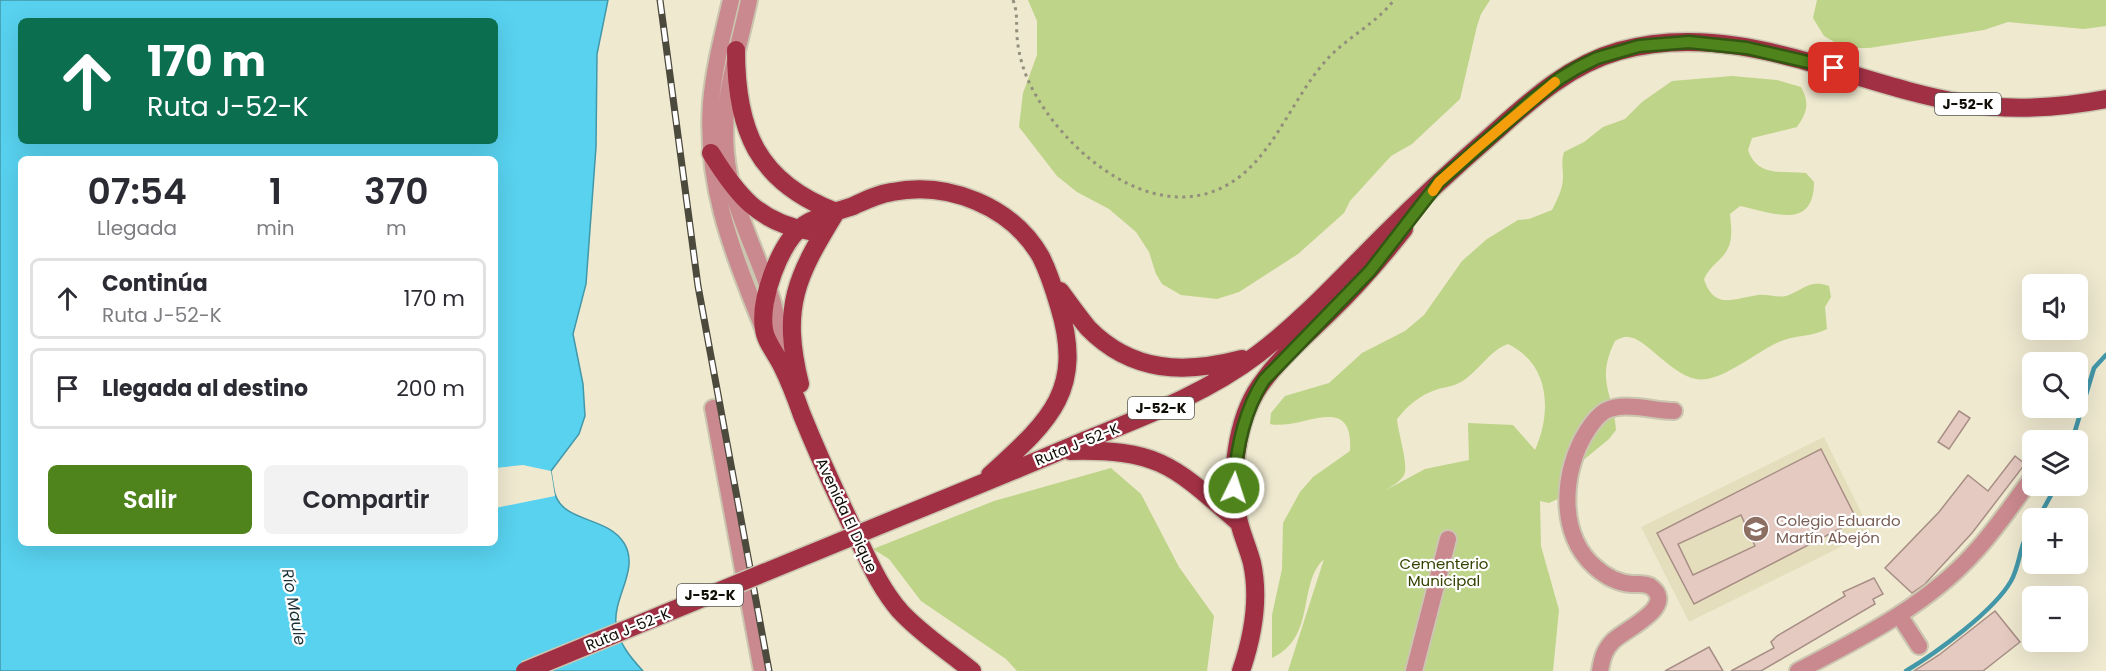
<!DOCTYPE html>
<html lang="es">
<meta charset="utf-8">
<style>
body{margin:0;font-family:Poppins,sans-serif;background:#f2f2f3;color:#2b2b33;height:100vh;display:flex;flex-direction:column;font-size:22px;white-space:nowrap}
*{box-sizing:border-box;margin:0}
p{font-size:20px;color:#7c7c81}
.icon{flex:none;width:33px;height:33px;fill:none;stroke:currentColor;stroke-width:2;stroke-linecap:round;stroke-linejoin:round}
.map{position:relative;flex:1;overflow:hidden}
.side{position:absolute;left:18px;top:156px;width:480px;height:390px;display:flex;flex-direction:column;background:#fff;border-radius:9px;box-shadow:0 6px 24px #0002}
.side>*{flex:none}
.hud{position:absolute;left:18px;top:18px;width:480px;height:126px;border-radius:9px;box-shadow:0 6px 24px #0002;background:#0b6e4f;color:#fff;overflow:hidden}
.fabs{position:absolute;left:2022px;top:274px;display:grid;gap:12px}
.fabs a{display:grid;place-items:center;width:66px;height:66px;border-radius:9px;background:#fff;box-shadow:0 6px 24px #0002;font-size:30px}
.pin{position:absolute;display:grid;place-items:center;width:51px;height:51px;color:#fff;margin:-26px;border-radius:12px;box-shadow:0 3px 9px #0006}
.me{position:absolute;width:66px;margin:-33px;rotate:4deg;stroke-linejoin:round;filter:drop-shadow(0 0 4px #0008)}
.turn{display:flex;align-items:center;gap:21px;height:126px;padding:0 30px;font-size:27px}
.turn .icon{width:78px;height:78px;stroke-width:2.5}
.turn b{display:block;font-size:42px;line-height:51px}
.eta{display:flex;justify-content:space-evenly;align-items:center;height:102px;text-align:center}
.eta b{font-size:36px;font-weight:600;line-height:42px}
.action{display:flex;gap:12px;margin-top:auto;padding:12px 30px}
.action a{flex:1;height:69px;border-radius:9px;background:#4e841b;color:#fff;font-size:24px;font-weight:600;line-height:69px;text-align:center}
.action a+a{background:#f2f2f3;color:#2b2b33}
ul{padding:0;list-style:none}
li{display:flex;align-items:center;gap:18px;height:81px;margin:0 12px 9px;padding:0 18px;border:3px solid #e1e1e2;border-radius:9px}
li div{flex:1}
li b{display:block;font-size:22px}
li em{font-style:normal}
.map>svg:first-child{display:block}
.built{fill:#e5debd}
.green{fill:#bed488;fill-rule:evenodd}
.water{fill:#58d2ef;stroke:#4297a9;stroke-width:1.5;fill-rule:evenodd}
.pier{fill:#efe9d0}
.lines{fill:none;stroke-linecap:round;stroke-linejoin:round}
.stream{stroke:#4297a9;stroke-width:4.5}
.building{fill:#e5cac1;stroke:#a78e85;stroke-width:1.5;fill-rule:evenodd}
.minor-casing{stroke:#cbc6b0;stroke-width:20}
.major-casing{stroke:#cbc6b0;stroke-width:21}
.path{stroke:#938f7d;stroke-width:3;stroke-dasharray:3 4.5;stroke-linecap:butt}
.minor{stroke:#c9898e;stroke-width:16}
.major{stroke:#a23045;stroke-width:18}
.rail-casing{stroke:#4c493d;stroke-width:7}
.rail{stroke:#fff;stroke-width:4.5;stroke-dasharray:14;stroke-linecap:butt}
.major-bridge-casing{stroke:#cbc6b0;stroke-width:21;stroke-linecap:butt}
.major-bridge{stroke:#a23045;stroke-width:18}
.route-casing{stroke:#335612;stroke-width:15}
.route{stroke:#4e841b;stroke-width:10}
.slow{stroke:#f59e0b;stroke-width:10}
.labels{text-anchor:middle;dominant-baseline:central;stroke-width:4.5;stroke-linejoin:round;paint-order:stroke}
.shield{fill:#fff;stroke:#585651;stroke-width:1.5}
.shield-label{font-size:14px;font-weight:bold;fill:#100e06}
.street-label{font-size:15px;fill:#100e06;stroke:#fff}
.education-label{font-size:15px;fill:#785e54;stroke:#fff;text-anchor:start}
.park-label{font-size:15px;fill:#344200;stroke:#fff}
.water-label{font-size:16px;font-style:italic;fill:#1c3137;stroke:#fff}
</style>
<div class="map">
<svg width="2106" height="671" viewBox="0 0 2106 671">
<rect width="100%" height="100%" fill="#efe9d0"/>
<!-- built -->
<path class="built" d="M1824,437L1871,532L1689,622L1641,527Z"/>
<!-- green -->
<path class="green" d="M1028,0H1490L1481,14L1477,26L1460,99L1412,144L1391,156L1350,201L1344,213L1298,254L1239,292L1217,299L1181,295L1162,284L1156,274L1149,252L1136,232L1109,209L1077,192L1057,176L1019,127L1023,93L1037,55V21Z
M1817,0H2106V26L2084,29L2008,22L1984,30L1869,48H1845L1824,36L1813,18Z
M1732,76L1777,80L1801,87C1810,103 1807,113 1797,127L1752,138L1748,150C1758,178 1781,170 1806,173L1814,182C1814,232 1771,212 1740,206L1730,214C1731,225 1733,239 1728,248C1723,260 1711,264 1704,279C1714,311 1735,298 1758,295C1767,294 1777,298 1786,296C1803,291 1809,279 1829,286L1831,297L1825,307L1827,329C1813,336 1801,335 1787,339C1761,346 1723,384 1696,379C1670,374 1645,337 1628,337C1624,336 1619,339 1615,341C1595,381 1614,394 1616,430L1609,439L1581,462L1560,498L1549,503L1540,501L1541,546L1559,610L1553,671H1288L1324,559C1297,584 1317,637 1272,658V615L1282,569L1283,523L1300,492L1313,477L1350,451C1354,390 1301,431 1270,424L1271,413L1285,396L1329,383L1362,353L1405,331L1424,315L1462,261L1487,239L1518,220L1529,219L1552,210C1557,200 1563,189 1563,177C1563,167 1561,162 1564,152L1584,142L1603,127L1625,119L1642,102L1672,81ZM1508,344C1550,364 1552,412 1535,450L1513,425L1468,423L1469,460L1425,469L1386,490C1392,486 1400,482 1404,475C1409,465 1398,433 1397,419C1409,404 1420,395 1438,389C1446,387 1454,386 1461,382C1478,372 1491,349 1508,344Z
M1111,468L1141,494L1179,567L1214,616L1207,671H1017L1006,659L921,601L889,559L873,549L994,501Z"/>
<!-- water -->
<path class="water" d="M0,0H608L597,54L596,147L586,284L573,334L583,384L585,416L579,434L551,471C552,478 553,486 555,494C564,523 607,516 624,543C640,569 613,597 616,624C618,643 631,658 643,671H0ZM21,21H495V141H21ZM21,159H495V543H21Z"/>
<!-- pier -->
<path class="pier" d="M523,465L551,471L555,496L495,508V468Z"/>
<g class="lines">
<!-- stream -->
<path class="stream" d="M2072,441L2094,368L2106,355
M2038,519L2056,486
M1906,671C1936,653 1994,611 2011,581C2021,563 2018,547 2032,526"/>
</g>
<!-- building -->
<path class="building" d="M1959,411L1970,418L1949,449L1938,442Z
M1821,449L1857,520L1694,604L1657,533ZM1741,515L1755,546L1693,575L1678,544Z
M2015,456L2025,464L1972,533L1925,584L1912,593L1885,568L1939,512L1968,475L1988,491Z
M1874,578L1883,594L1873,599L1875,604L1761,671H1731L1774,648L1771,642L1777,636L1845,596L1843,592Z
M1995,611L2020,642L1983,671H1914L1939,655Z
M1709,647L1723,671H1665Z"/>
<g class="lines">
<!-- minor casing -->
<g class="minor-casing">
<path id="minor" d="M731,0C723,34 714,68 711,103C705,187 733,252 763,328
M749,0C738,52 721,99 726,153C730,200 751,240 767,284C776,309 782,341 784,369
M713,408L762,671
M1899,615L1919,646
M1414,671L1448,539
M1600,671C1602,659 1604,650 1613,641C1625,629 1679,606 1650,586C1644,583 1639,584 1632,584C1618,583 1605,576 1595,567C1557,534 1562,470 1587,431C1592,423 1597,416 1605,411C1624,401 1653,411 1674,411
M1798,671C1859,639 1926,606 1973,554C1995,531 2013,503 2032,478"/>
</g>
<!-- major casing -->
<g class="major-casing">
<path id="major" d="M736,50C736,130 757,182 836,212
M711,153C737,195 758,222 809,231
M1060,291C1069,303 1078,316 1088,328C1132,373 1185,374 1242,359
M800,384C781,307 796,277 836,212
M1070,451C1158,449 1173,465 1237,521
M895,519C959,493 1023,467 1086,440C1145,416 1207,393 1258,354C1304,319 1342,277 1383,236C1419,200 1456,166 1494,133C1532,99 1569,65 1619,51C1737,18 1849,84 1962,103C2010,111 2059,108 2106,99
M972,671C948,651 921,634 900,611C881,589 870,564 858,539C838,498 819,457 802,415C796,398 790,382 782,366C777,355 765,341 764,329C759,300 780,242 804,225C819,215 836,212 853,206C866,200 878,194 892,192C948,181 1012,206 1041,257C1049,273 1054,289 1059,306C1085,391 1049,421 990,475
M1241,671C1253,636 1260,600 1252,563C1247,544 1238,527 1236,507C1231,466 1238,413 1264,380C1283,354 1309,333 1331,311C1357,286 1381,258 1404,229"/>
</g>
<!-- path -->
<path class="path" d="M1013,0C1018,13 1016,23 1017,36C1018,51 1022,66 1028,80C1061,153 1165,239 1243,174C1277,145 1294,98 1323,64C1343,39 1374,26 1394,0"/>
<!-- minor -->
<use href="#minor" class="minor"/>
<!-- major -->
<use href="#major" class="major"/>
<!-- rail casing -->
<g class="rail-casing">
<path id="rail" d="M660,0L698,286L769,671"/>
</g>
<!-- rail -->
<use href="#rail" class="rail"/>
<!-- major-bridge casing -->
<g class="major-bridge-casing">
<path id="major-bridge" d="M525,671L895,519"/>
</g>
<!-- major-bridge -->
<use href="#major-bridge" class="major-bridge"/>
</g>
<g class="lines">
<!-- route casing -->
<g class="route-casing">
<path id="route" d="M1234,488C1236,450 1243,412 1264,380L1370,271L1439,182L1531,101L1559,79L1577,68L1597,58L1639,46L1689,42L1747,48L1834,68"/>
</g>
<!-- route -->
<use href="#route" class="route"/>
<!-- slow -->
<path class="slow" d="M1433,191L1439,182L1477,148L1555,82"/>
</g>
<!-- icons -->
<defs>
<g id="school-disc" transform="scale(1.35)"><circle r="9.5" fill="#8d6e63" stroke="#fff"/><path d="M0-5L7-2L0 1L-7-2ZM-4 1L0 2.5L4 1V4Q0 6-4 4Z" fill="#fff"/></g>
</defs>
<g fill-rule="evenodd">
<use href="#school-disc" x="1756" y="529"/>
</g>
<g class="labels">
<!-- shield labels -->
<g class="shield">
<rect x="1935" y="93" width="66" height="22" rx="4.5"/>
<rect x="1128" y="397" width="66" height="22" rx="4.5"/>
<rect x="677" y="584" width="66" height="22" rx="4.5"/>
</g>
<g class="shield-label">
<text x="1968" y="104">J-52-K</text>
<text x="1161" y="408">J-52-K</text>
<text x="710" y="595">J-52-K</text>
</g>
<!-- street labels -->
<g class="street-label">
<text transform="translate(1077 444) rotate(-22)">Ruta J-52-K</text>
<text transform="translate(847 515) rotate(65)">Avenida El Dique</text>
<text transform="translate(628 629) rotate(-22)">Ruta J-52-K</text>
</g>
<!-- education labels -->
<g class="education-label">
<text x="1776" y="520">Colegio Eduardo<tspan x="1776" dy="17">Martín Abejón</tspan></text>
</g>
<!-- park labels -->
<g class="park-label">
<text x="1444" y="563">Cementerio<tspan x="1444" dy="17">Municipal</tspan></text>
</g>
<!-- water labels -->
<g class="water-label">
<text transform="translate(294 607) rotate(80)">Río Maule</text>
</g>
</g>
</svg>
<div class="fabs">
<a><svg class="icon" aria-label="sound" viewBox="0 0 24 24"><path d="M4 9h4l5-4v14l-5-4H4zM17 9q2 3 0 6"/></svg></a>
<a><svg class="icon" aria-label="search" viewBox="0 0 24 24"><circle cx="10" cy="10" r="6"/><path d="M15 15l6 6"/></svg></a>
<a><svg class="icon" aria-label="layers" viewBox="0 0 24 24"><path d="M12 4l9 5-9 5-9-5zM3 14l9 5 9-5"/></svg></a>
<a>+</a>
<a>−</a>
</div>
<div class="pin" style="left:1834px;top:68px;background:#d93025"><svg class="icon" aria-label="arrive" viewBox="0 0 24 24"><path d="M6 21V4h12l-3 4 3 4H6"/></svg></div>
<svg class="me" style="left:1234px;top:488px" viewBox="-20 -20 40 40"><circle r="17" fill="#4e841b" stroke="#fff" stroke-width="3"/><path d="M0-11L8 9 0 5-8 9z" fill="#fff"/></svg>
<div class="hud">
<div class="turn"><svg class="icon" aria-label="ahead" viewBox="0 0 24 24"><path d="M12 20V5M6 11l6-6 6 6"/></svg><div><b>170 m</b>Ruta J-52-K</div></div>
</div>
<section class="side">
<div class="eta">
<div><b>07:54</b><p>Llegada</p></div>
<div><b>1</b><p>min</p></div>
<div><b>370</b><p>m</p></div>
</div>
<ul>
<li><svg class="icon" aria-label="ahead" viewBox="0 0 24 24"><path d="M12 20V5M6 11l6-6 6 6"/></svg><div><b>Continúa</b><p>Ruta J-52-K</p></div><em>170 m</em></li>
<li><svg class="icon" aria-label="arrive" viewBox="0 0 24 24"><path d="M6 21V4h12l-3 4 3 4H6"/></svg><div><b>Llegada al destino</b></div><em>200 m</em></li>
</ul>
<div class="action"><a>Salir</a><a>Compartir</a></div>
</section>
</div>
